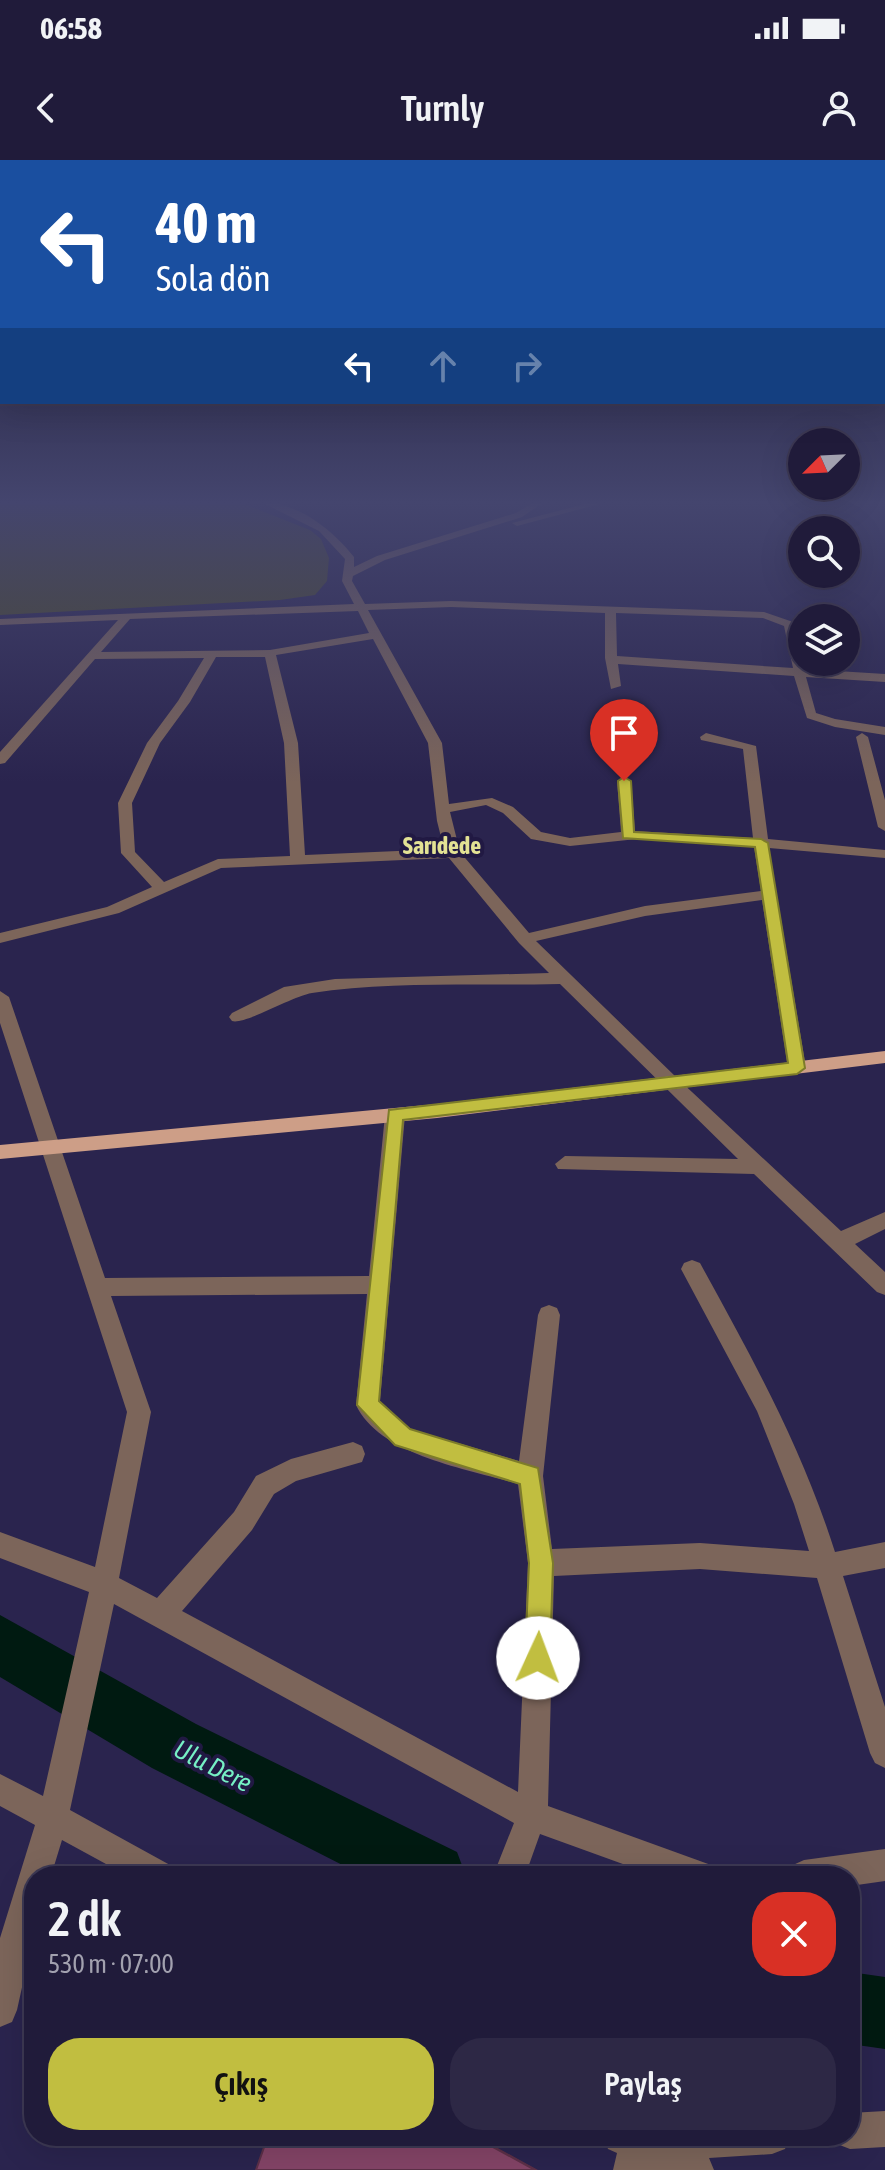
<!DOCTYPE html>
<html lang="tr">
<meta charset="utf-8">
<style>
body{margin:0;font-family:"Asap Condensed",sans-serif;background:#2d2845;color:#f1f3f6;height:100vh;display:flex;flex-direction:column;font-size:30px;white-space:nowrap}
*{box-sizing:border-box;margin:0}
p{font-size:26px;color:#a2a1af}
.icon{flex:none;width:44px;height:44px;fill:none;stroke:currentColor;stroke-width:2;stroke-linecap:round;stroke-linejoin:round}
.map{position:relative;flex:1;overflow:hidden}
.sheet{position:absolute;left:24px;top:1706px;width:836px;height:280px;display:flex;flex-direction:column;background:#201b3a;border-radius:32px;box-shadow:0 8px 32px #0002,0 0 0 2px #3d3954}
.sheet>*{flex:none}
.banner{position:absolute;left:0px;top:0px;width:886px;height:244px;box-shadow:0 8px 32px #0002,0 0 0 2px #3d3954;background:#1a4fa0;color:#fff;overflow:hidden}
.needle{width:52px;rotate:246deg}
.tools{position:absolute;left:788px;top:268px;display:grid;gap:16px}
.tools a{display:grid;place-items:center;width:72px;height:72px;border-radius:50%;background:#201b3a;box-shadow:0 8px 32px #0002,0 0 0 2px #3d3954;font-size:40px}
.pin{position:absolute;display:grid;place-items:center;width:68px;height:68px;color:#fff;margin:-82px -34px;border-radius:50% 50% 50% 0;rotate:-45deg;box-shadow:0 0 8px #0007}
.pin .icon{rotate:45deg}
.me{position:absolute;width:88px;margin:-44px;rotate:2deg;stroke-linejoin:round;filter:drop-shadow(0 0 6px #0008)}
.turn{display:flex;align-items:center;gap:28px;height:168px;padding:0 24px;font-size:36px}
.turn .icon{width:104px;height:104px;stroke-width:2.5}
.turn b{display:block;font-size:56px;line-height:68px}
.lanes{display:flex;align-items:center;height:76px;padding:0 24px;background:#0003;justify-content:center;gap:40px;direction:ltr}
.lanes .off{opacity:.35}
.round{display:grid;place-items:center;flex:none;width:84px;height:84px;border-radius:32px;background:#2d2845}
.summary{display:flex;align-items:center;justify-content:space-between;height:136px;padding:0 24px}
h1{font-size:48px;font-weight:600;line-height:60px}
.action{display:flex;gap:16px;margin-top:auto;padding:16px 24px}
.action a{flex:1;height:92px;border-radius:32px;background:#c1be40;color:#111;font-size:32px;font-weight:600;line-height:92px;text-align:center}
.action a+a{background:#2d2845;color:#f1f3f6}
.status{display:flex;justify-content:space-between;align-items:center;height:56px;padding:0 40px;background:#201b3a;direction:ltr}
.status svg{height:22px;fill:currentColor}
header{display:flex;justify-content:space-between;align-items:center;height:104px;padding:0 24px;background:#201b3a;font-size:36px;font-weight:600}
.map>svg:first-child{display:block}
.green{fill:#4b4a22}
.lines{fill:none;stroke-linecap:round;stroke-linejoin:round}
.river{fill:#001a11;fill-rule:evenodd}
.minor{fill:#7c655a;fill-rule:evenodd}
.major{fill:#cd9e87;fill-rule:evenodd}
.shaded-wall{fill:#5c3048}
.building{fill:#844467;stroke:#5c3048;stroke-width:2}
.route{fill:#c1be40;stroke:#7d7c2a;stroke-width:2}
.labels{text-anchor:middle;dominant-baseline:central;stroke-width:8;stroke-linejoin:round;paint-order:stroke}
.far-district-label{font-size:24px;font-weight:bold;fill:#e3e294;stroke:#211943}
.near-water-label{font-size:26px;font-style:italic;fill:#76f0c5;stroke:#211943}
</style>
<div class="status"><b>06:58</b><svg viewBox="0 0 49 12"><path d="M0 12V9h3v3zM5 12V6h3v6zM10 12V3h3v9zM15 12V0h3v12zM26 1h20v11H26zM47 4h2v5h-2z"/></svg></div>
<header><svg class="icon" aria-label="back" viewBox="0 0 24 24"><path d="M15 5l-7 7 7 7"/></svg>Turnly<svg class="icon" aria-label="person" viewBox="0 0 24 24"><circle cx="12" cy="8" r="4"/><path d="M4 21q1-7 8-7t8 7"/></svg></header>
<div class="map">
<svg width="885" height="2010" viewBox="0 0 885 2010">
<rect width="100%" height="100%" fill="#2a244e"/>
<!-- green -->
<path class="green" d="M0,342H239L310,370L321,379L329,398L327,421L315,435L280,440L0,455Z"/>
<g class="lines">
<!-- river -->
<path class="river" d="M0,1455L196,1564L457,1692L466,1716H364L152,1608L0,1517Z
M850,1812L885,1817V1889L850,1884Z"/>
<!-- minor -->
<path class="minor" d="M261,342C297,342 332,369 354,397V407L377,396L516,353L534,342H544L522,357L385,400L353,416L352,421L365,444L451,441L764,452L793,462L805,509L885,514V522L806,517L816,553L835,559L885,567V575L835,567L807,558L794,516L618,504L621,526L611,529L605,498V453L451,447L368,450L442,583L449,644L492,638L513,647L541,672L570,678L621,672L617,621L624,617L631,621L635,671L753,678L743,589L701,580L700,577L706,573L756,586L768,679L885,690V698L769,688L806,908L797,914L788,908L762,740L645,756L536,781L677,918L841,1071L885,1052V1069L855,1084L885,1112V1135L877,1132L754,1014L558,1009L555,1004L565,996L738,999L560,824C480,826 390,821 312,833C290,837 245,865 232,861L229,857L232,853L284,827L335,819L549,813L519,783L449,698L221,708L119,753L0,783V773L107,747L152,727L121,693L118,643L147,583L178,541L204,498L95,499L5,603L0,604V592L118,460L0,465V459L354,444L342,421L345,399L319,371ZM358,451L369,473L270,490L101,492L130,459ZM616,453L763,458L784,466L793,508L617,496ZM373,479L428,583L437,661L444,689L305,695L298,583L276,495ZM216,497H265L284,583L290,696L218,699L164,722L135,692L132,643L160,583L190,542ZM486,645L503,653L531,679L570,686L637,679L754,687L761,731L645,746L529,773L460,692L450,652Z
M592,342H607L517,366L512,363Z
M862,573L868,577L885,640V671L878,667L856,577Z
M0,831L9,837L105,1118L369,1116L385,955L395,948L402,950L405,955L380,1241L410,1269L519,1301L538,1155L541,1148L549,1145L557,1148L560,1155L543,1316L552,1389L700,1383L809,1391L794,1344L757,1251L681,1109L684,1103L692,1100L700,1103C753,1200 801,1285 835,1392L885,1382V1408L843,1416L885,1547V1608L875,1603L870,1593L817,1418L700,1409L554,1416L548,1646L711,1705L716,1716H656L540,1674L525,1716H493L514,1663L114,1444L70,1650L170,1705L175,1716H128L62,1680L51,1716H34V1773L17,1850L12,1862L0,1867V1778L35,1665L0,1646V1614L43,1636L89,1432L0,1398V1372L95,1407L127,1252L0,863ZM367,1134L356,1245C380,1296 469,1309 518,1324L528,1403L518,1632L182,1451L252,1370L274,1334L296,1321L362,1302L365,1294L362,1286L353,1282L291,1299L256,1316L234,1352L157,1438L119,1418L151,1252L111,1136Z
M885,1689V1721L850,1726V1716H788L793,1705L804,1700Z
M885,1951V1987L850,1989L837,1984L834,1976H850V1953Z
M603,1976H790L785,1989L772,1994L709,1998L714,2010H613L617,1993L608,1989Z"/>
<!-- major -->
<path class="major" d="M885,891V903L437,958L0,999V985L437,944Z"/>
</g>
<!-- shaded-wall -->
<path class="shaded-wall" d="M473,1976H476L538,2010H535Z"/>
<!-- building -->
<path class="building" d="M268,1976H473L535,2010H256Z"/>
<!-- sky -->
<linearGradient id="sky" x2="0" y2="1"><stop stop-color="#17142b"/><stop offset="0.55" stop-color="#44456e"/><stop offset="1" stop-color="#44456e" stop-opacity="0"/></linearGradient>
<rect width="885" height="623" fill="url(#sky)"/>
<!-- route -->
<path class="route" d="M624,617L631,621L634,672L761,679L768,683L805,908L797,914L403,960L379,1241L410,1269L538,1308L553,1403L550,1498L547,1507L538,1511L529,1507L525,1498L529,1403L520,1324L395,1285L357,1245L389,950L788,903L755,687L623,678L618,621Z"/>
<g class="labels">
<!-- far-district labels -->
<g class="far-district-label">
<text x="442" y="685">Sarıdede</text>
</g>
<!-- near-water labels -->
<g class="near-water-label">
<text transform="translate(213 1606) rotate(27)">Ulu Dere</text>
</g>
</g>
</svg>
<div class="tools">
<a><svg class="needle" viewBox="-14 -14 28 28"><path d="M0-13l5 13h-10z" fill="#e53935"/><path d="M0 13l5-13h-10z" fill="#a2a1af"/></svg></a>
<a><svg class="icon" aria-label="search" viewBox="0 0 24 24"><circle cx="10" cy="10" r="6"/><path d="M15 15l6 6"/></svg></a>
<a><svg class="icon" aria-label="layers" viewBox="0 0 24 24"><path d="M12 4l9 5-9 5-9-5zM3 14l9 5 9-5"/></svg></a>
</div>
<div class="pin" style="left:624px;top:621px;background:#d93025"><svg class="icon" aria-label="arrive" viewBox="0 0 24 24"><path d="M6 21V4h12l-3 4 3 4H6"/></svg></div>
<svg class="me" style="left:538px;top:1498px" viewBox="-20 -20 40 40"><circle r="19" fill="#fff"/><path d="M0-13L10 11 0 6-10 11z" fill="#c1be40"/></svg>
<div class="banner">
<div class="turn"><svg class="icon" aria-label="left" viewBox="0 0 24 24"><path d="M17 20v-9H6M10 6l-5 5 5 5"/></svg><div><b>40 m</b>Sola dön</div></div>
<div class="lanes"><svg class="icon" aria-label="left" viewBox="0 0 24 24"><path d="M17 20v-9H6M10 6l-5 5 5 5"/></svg><svg class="icon off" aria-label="ahead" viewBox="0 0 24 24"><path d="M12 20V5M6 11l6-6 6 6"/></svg><svg class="icon off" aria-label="right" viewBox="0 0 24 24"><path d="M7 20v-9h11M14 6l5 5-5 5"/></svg></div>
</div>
<section class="sheet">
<div class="summary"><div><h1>2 dk</h1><p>530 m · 07:00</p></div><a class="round" style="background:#d93025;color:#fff"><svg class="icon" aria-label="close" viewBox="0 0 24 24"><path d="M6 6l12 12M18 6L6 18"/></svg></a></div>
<div class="action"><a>Çıkış</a><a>Paylaş</a></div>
</section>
</div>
